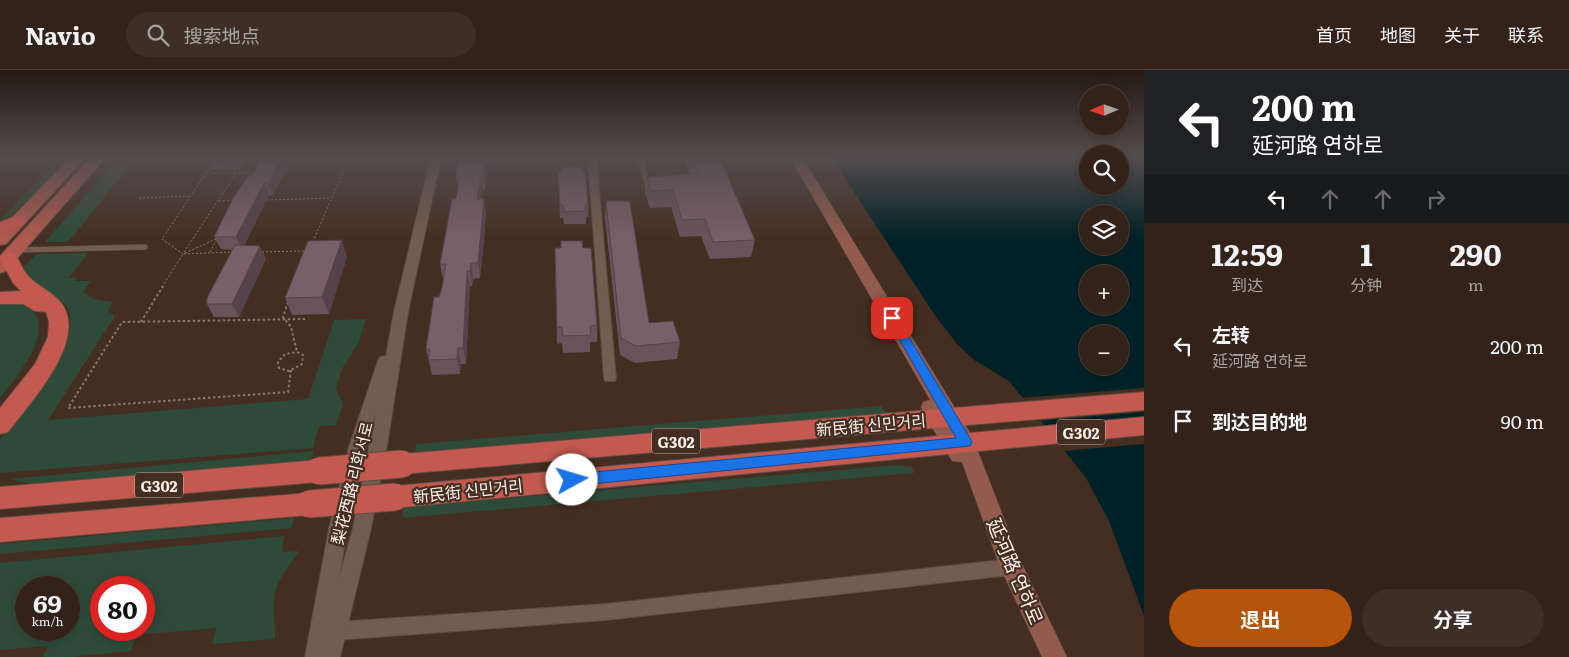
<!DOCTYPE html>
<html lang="zh">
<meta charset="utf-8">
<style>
body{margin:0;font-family:Literata,"Noto Sans SC","Noto Sans KR",serif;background:#3d2f26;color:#f1f3f6;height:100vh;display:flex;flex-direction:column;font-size:19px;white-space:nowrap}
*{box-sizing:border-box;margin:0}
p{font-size:16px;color:#a8a4a2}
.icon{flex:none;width:28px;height:28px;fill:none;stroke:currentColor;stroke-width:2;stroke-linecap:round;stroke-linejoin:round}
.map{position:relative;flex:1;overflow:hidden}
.drawer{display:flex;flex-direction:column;background:#322219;width:425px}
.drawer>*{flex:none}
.banner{background:#202124;color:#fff;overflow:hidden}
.needle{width:32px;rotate:268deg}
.controls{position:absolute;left:1079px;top:15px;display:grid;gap:10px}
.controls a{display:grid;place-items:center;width:50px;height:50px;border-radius:50%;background:#322219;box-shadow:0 2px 8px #0003,0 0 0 1px #4d3f38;font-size:25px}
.speed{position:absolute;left:15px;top:506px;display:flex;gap:10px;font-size:25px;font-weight:700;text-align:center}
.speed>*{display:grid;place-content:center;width:65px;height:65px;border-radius:50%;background:#322219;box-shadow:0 2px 8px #0003,0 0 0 1px #4d3f38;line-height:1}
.speed small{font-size:12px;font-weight:400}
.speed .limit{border:8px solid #d22;background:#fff;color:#111}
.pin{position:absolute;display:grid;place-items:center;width:42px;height:42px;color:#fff;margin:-21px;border-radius:10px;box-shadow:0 2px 8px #0006}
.me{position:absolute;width:55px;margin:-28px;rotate:84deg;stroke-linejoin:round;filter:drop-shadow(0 0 4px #0008)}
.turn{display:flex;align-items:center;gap:18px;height:105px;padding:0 25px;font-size:22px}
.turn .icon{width:65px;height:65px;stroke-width:2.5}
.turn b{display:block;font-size:35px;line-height:42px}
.lanes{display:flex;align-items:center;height:48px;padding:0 25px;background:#0003;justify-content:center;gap:25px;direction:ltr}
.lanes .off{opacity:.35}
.eta{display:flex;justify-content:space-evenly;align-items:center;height:85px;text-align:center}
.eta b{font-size:30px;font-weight:700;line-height:35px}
.button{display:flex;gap:10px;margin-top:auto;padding:10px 25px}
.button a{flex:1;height:58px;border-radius:30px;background:#b45309;color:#fff;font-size:20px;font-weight:700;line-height:58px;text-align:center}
.button a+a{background:#3d2f26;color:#f1f3f6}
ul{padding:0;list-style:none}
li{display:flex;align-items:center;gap:15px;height:75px;padding:0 25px}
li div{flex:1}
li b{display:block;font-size:19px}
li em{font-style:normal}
header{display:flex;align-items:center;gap:30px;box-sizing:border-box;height:70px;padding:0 25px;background:#322219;border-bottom:1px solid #4d3f38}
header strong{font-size:24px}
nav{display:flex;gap:28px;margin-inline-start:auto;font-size:18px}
.search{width:350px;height:45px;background:#3d2f26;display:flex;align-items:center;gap:12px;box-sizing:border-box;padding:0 18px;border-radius:28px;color:#a8a4a2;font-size:19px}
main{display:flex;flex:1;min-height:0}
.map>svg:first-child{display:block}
.green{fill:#2d4b38;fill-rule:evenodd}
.water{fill:#002226;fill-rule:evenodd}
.pier{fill:#432e21}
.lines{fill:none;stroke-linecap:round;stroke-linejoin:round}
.service-casing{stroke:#5c4b40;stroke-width:6}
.minor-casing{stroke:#5c4b40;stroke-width:2}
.tertiary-casing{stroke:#5c4b40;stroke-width:2}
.secondary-casing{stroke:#5c4b40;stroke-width:1}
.primary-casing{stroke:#5c4b40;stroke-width:2}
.trunk-casing{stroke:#5c4b40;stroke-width:2}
.path-far1{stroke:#8a796e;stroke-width:1;stroke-dasharray:2 2;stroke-linecap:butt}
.path{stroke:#8a796e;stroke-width:2;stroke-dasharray:2.5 2.5;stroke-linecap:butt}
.service{stroke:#745c4e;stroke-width:5}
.minor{fill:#745c4e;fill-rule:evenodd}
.tertiary{fill:#745c4e;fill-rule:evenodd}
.secondary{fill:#925b4e;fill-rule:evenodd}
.primary{fill:#b05a4f;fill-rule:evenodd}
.trunk{fill:#c45a4f;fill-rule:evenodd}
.trunk-bridge-casing{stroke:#5c4b40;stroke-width:29;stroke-linecap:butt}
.trunk-bridge{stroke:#c45a4f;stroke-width:27}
.wall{fill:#69525a}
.shaded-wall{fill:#55424a}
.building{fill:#7a5f69;stroke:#55424a}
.route{fill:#1a73e8;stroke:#114b97}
.labels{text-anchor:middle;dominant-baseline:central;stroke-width:4.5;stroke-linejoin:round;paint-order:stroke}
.shield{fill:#432e21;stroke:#c5b7ae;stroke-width:1}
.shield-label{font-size:15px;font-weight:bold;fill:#fdf2eb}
.street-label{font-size:16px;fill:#fdf2eb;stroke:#432e21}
.near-street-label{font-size:19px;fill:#fdf2eb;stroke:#432e21}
</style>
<header>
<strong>Navio</strong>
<div class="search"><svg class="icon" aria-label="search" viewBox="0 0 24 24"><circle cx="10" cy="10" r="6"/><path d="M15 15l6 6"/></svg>搜索地点</div>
<nav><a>首页</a><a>地图</a><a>关于</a><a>联系</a></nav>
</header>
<main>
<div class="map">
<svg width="1144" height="587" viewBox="0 0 1144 587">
<rect width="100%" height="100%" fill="#432e21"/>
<!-- green -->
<path class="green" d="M63,87H68C57,99 14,150 0,150Z
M116,91H134L68,172H45Z
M88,183L69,208H77L75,211H91L83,222L93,229L113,232L108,241L115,246L48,350L308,329L334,250L366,249L359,272L342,299L336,318L343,335L336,355L319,356L313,378L0,403V370L60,282L70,258V241L64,233L37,216L23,198L36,184Z
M0,232C7,233 18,231 24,234C63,255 16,307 0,328Z
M881,336L886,343L415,382L416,374Z
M314,381L311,391L48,413H27L10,409Z
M897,395L912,397L914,403L402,448L403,437Z
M294,448L292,458L0,484V474Z
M284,466L282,482L299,481C290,496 275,511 274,530C272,543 276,556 275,569L212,574L216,558L136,565L131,581L69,587H43L48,576L0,580V493ZM26,518H69V560H26ZM101,518H144V560H101Z"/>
<!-- water -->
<path class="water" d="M831,87H1087L1088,116H1120V87H1135L1144,94V546L1109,451L1086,408L1009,311L974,290L958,275L936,247ZM1088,144H1120V176H1088ZM1088,204H1120V236H1088ZM1088,264H1120V296H1088Z"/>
<!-- pier -->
<path class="pier" d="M1144,318V342L1038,351L1020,328Z
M1144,348V374L1063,381L1043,357Z"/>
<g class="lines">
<!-- service casing -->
<g class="service-casing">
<path id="service" d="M134,87H217
M640,87L649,120
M17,180L145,177"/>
</g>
<!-- minor casing -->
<g class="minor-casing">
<path id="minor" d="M588,87H596L616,308L615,311H605L604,308Z
M1011,489L1017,492L1019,497L1017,502L1011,505L606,550L336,570L330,567L327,561L330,555L336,552L606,534Z"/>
</g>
<!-- tertiary casing -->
<g class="tertiary-casing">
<path id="tertiary" d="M431,87H441L408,242L387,375L371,458L340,587H305L329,459L349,377L378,291L380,287L386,286L394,242ZM376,342L353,458L339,508C348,452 359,396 376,342Z"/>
</g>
<!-- secondary casing -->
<g class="secondary-casing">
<path id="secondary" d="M790,87H802L972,366L1021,492L1067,587H1042L1000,497L962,392L952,391L923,342L921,337L923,332L930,330Z"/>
</g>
<!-- primary casing -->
<g class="primary-casing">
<path id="primary" d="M71,87H86L6,174L0,175V160Z
M91,87H106L6,201L0,203V186Z"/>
</g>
<!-- trunk casing -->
<g class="trunk-casing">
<path id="trunk" d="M19,145L25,146L27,150L25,154L0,163V152Z
M9,182L15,184C20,191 23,201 29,207C39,217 53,222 62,234C88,271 30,333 8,362L0,364V338L35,294L48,267L49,252L46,242L35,241L23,234H0V222L21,221L13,213L0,188L3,184Z
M1144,322V340L402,404L393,401L390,394L393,387L402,384Z
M1144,347V365L395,438L386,435L382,427L386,419L395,416Z
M319,390L328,394L331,401L328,408L319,412L0,439V417Z
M309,423L318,426L322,434L318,442L309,445L0,472V448Z"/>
</g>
<!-- path-far1 -->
<path class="path-far1" d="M211,96L162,169L183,184L216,169
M206,103H254
M139,128L190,126
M267,130L331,128
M219,131L234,130
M313,172L344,99
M184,182L236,103
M210,182L216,171
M262,182L304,181
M162,217L183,184L232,182"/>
<!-- path -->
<path class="path" d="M288,232L283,247L291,257L297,282
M141,252L163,216
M297,282L303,285L302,294L289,301L279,298L278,292L285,284Z
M291,300L288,322L68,338L122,252L307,249"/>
<!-- service -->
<use href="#service" class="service"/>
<!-- minor -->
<use href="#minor" class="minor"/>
<!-- tertiary -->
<use href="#tertiary" class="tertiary"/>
<!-- secondary -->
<use href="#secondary" class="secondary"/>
<!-- primary -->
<use href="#primary" class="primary"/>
<!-- trunk -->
<use href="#trunk" class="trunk"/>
<!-- trunk-bridge casing -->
<g class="trunk-bridge-casing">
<path id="trunk-bridge" d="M319,401L402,394
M309,434L395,427"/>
</g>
<!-- trunk-bridge -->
<use href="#trunk-bridge" class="trunk-bridge"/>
</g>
<!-- wall -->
<path class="wall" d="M212,87H246V89L241,99H213L209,91Z
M262,87H290L291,90L273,125H269L244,176L266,189L239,247H214L207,234L233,180L221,179L214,167Z
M487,87L485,121H483L481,129L486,144L483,181L480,208L473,209L472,216H470L466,294H461L460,304L432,305L426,279L442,218L443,209L440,194L456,129L458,117L456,106Z
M684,87H719L755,170L751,187L710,189L701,166L680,167L671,137L650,138L645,123L647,107L690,105Z
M558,102L588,135V147H586V154H564L563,148H560Z
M606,131L649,253L680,272L677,289L635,293L620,285L605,148Z
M555,178H583L597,255V272H590V282L563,283L562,273L557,274Z
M347,187L329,244L292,245L285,228Z"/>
<!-- shaded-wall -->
<path class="shaded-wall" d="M239,87H246V89L241,99L237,90Z
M281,87H290L291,90L273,125L268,113Z
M484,87H487L485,121L484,106Z
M481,106L483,121L479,144L477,129Z
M264,113L269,125L242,180L236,167Z
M484,129L486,144L480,208L478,193Z
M342,170L347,187L329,244L322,227Z
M260,176L266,189L239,247L232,234Z
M471,193L473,209L472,216L470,201Z
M467,201L470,216L466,294L463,278Z
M458,278L461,294L460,304L457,289Z"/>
<!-- building -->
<path class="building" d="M212,87H239L237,90L209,91Z
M262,87H281L268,113H264L236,167H214L232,130L249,105H252Z
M459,87H484V106H481L477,129H484L478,193H471L470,201H467L463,278H458L457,289L428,290L430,279H426L434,227H439L442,218L446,194H440L452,129H456L460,106H456Z
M693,87H719L755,170L713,172L705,149L682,150L673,120L651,121L647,107L699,104Z
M562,97H582L583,103H585L588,135H585L586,141L564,142L563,135H560L558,102H562Z
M606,131H628L630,133L649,253L673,251L680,272L636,276L621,268Z
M342,170L322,227L285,228L308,171Z
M561,171H582L583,178H591L597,255L590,256L591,265L563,266L562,257H557L555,178H561Z
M235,175L260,176L232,234H207V228Z"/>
<!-- sky -->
<linearGradient id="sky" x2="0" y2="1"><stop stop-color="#251912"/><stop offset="0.51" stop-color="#554c4e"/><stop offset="1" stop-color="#554c4e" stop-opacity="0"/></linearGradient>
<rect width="1144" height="170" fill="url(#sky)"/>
<!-- route -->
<path class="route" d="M892,245L896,246L970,368L972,372L970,376L572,416L568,414L566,410L568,406L572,404L956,368L887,248Z"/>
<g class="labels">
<!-- shield labels -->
<g class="shield">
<rect x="1057" y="349.5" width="48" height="25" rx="4"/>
<rect x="652" y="358.5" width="48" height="25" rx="4"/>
<rect x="135" y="402.5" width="48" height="25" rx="4"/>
</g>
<g class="shield-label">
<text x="1081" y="362">G302</text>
<text x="676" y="371">G302</text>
<text x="159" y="415">G302</text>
</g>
<!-- street labels -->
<g class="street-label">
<text transform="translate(871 354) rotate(-5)">新民街 신민거리</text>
<text transform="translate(351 413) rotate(-76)">梨花西路 리화서로</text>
<text transform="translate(468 420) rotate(-6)">新民街 신민거리</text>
</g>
<!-- near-street labels -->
<g class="near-street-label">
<text transform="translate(1016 501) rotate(67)">延河路 연하로</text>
</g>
</g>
</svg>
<div class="controls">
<a><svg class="needle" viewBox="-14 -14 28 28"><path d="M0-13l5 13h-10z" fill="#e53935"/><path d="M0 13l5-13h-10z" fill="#a8a4a2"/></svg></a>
<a><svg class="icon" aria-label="search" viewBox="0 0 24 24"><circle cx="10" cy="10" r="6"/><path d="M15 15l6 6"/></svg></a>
<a><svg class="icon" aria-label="layers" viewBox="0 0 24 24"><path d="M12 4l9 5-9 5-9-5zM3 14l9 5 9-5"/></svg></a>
<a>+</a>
<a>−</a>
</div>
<div class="speed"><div>69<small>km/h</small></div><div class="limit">80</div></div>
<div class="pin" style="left:892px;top:248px;background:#d93025"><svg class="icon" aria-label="arrive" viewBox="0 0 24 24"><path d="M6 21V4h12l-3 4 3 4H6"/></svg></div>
<svg class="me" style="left:572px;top:410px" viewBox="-20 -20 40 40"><circle r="19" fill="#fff"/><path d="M0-13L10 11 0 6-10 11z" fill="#1a73e8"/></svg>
</div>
<section class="drawer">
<div class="banner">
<div class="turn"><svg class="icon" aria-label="left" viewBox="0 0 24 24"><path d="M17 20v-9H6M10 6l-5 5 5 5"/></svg><div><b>200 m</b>延河路 연하로</div></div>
<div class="lanes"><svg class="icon" aria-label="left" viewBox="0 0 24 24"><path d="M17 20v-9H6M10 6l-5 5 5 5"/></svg><svg class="icon off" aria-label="ahead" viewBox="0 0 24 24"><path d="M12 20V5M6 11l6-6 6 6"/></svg><svg class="icon off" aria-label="ahead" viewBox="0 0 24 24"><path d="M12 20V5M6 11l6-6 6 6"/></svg><svg class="icon off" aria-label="right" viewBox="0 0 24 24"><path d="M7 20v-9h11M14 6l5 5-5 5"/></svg></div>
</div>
<div class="eta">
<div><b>12:59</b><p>到达</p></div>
<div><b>1</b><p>分钟</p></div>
<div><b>290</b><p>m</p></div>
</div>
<ul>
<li><svg class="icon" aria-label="left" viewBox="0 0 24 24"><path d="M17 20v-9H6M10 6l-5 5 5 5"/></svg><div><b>左转</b><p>延河路 연하로</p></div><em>200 m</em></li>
<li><svg class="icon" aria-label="arrive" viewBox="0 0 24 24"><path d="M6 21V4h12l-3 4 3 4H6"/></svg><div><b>到达目的地</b></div><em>90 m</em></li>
</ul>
<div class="button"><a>退出</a><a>分享</a></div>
</section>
</main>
